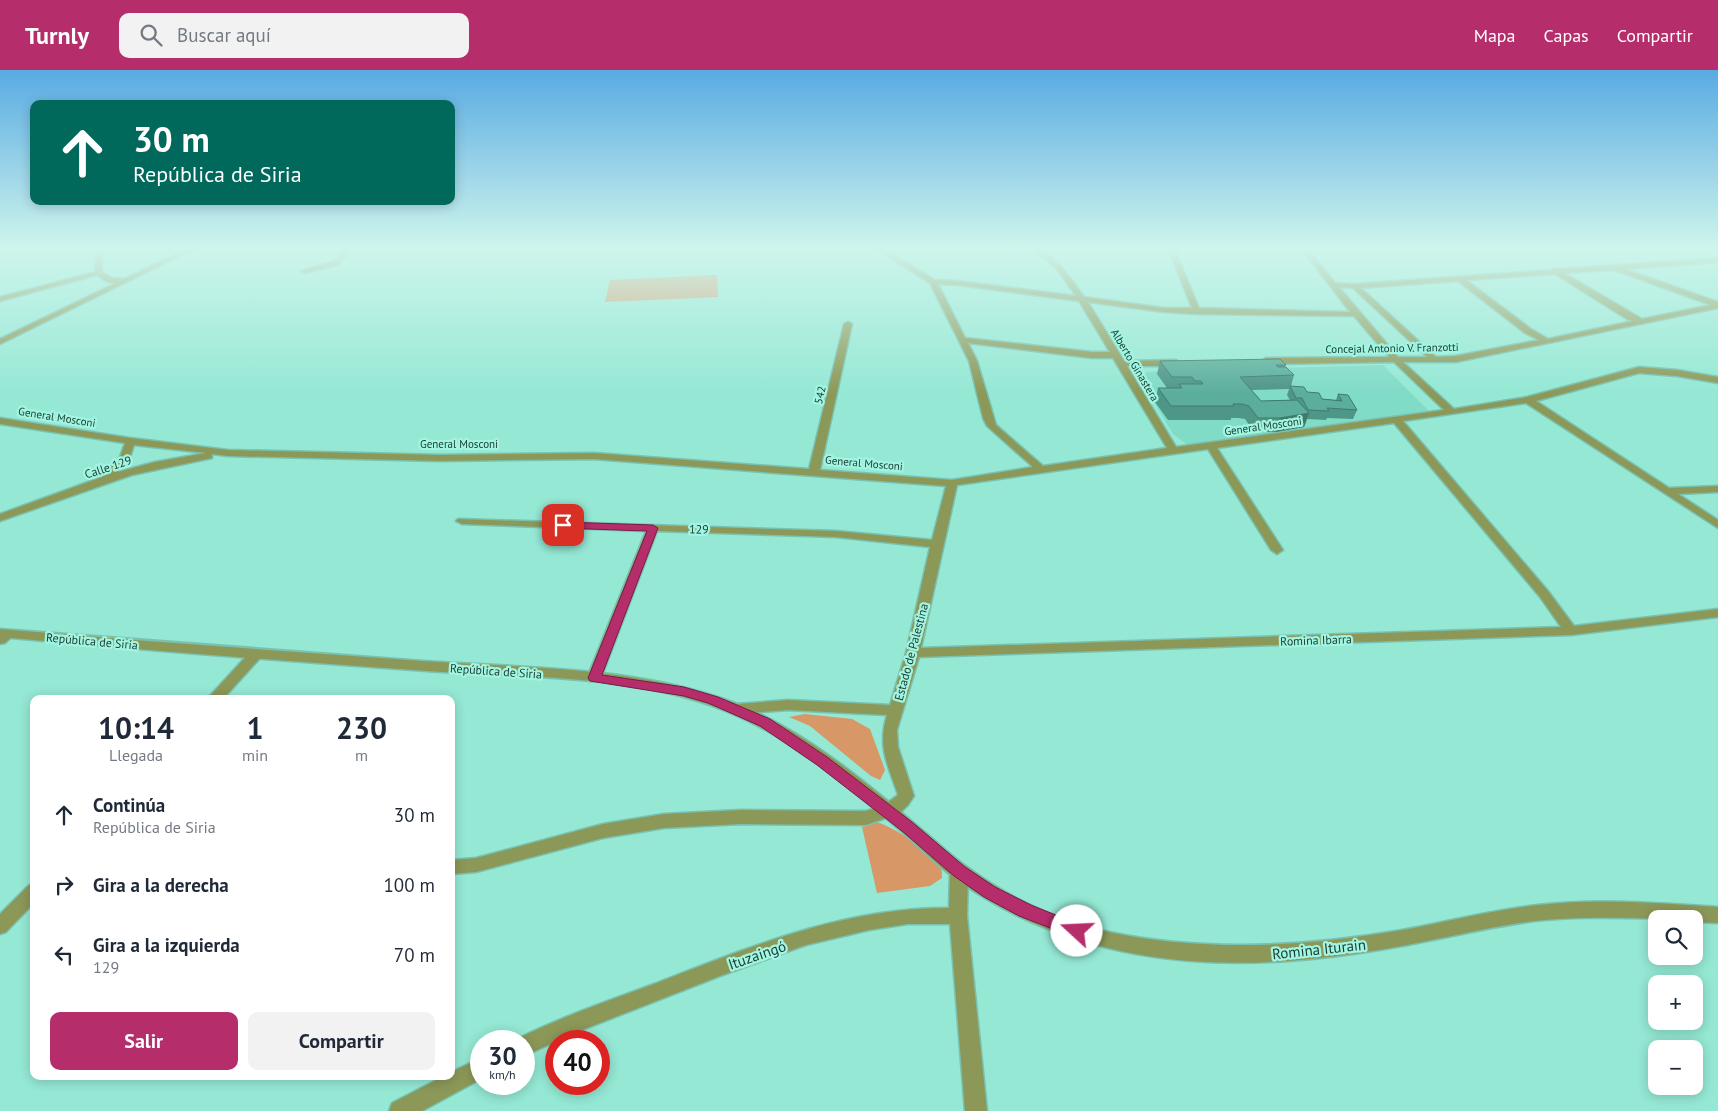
<!DOCTYPE html>
<html lang="es">
<meta charset="utf-8">
<style>
body{margin:0;font-family:"PT Sans",sans-serif;background:#f2f2f3;color:#1f2937;height:100vh;display:flex;flex-direction:column;font-size:19px;white-space:nowrap}
*{box-sizing:border-box;margin:0}
p{font-size:16px;color:#747a83}
.icon{flex:none;width:28px;height:28px;fill:none;stroke:currentColor;stroke-width:2;stroke-linecap:round;stroke-linejoin:round}
.map{position:relative;flex:1;overflow:hidden}
.side{position:absolute;left:30px;top:625px;width:425px;height:385px;display:flex;flex-direction:column;background:#fff;border-radius:10px;box-shadow:0 2px 12px #0003}
.side>*{flex:none}
.guide{position:absolute;left:30px;top:30px;width:425px;height:105px;border-radius:10px;box-shadow:0 2px 12px #0003;background:#00695c;color:#fff;overflow:hidden}
.tools{position:absolute;left:1648px;top:840px;display:grid;gap:10px}
.tools a{display:grid;place-items:center;width:55px;height:55px;border-radius:10px;background:#fff;box-shadow:0 2px 12px #0003;font-size:25px}
.speed{position:absolute;left:470px;top:960px;display:flex;gap:10px;font-size:25px;font-weight:700;text-align:center}
.speed>*{display:grid;place-content:center;width:65px;height:65px;border-radius:50%;background:#fff;box-shadow:0 2px 12px #0003;line-height:1}
.speed small{font-size:12px;font-weight:400}
.speed .limit{border:8px solid #d22;background:#fff;color:#111}
.pin{position:absolute;display:grid;place-items:center;width:42px;height:42px;color:#fff;margin:-21px;border-radius:10px;box-shadow:0 2px 8px #0006}
.me{position:absolute;width:55px;margin:-28px;rotate:290deg;stroke-linejoin:round;filter:drop-shadow(0 0 4px #0008)}
.turn{display:flex;align-items:center;gap:18px;height:105px;padding:0 20px;font-size:22px}
.turn .icon{width:65px;height:65px;stroke-width:2.5}
.turn b{display:block;font-size:35px;line-height:42px}
.eta{display:flex;justify-content:space-evenly;align-items:center;height:85px;text-align:center}
.eta b{font-size:30px;font-weight:600;line-height:35px}
.action{display:flex;gap:10px;margin-top:auto;padding:10px 20px}
.action a{flex:1;height:58px;border-radius:10px;background:#b62d6c;color:#fff;font-size:20px;font-weight:600;line-height:58px;text-align:center}
.action a+a{background:#f2f2f3;color:#1f2937}
ul{padding:0;list-style:none}
li{display:flex;align-items:center;gap:15px;height:70px;padding:0 20px}
li div{flex:1}
li b{display:block;font-size:19px}
li em{font-style:normal}
header{display:flex;align-items:center;gap:30px;box-sizing:border-box;height:70px;padding:0 25px;background:#b62d6c;color:#fff}
header strong{font-size:24px}
nav{display:flex;gap:28px;margin-inline-start:auto;font-size:18px}
.search{width:350px;height:45px;background:#f2f2f3;display:flex;align-items:center;gap:12px;box-sizing:border-box;padding:0 18px;border-radius:10px;color:#747a83;font-size:19px}
.map>svg:first-child{display:block}
.built{fill:#80dbc7}
.green{fill:#d79767}
.lines{fill:none;stroke-linecap:round;stroke-linejoin:round}
.minor-casing{stroke:#79c2b1;stroke-width:3}
.tertiary-casing{stroke:#79c2b1;stroke-width:3}
.minor{fill:#8c9858;fill-rule:evenodd}
.tertiary{fill:#8c9858;fill-rule:evenodd}
.wall{fill:#4e9686;fill-rule:evenodd}
.shaded-wall{fill:#407a6d}
.building{fill:#5bae9c;stroke:#407a6d}
.route{fill:#b62d6c;stroke:#761d46}
.labels{text-anchor:middle;dominant-baseline:central;stroke-width:4.5;stroke-linejoin:round;paint-order:stroke}
.far-street-label{font-size:11px;fill:#193c35;stroke:#a2f5e1}
.street-label{font-size:12px;fill:#193c35;stroke:#a2f5e1}
.near-street-label{font-size:15px;fill:#193c35;stroke:#a2f5e1}
</style>
<header>
<strong>Turnly</strong>
<div class="search"><svg class="icon" aria-label="search" viewBox="0 0 24 24"><circle cx="10" cy="10" r="6"/><path d="M15 15l6 6"/></svg>Buscar aquí</div>
<nav><a>Mapa</a><a>Capas</a><a>Compartir</a></nav>
</header>
<div class="map">
<svg width="1718" height="1041" viewBox="0 0 1718 1041">
<rect width="100%" height="100%" fill="#94e8d4"/>
<!-- built -->
<path class="built" d="M1383,295L1429,341L1188,375L1173,364L1141,310L1147,302Z"/>
<!-- green -->
<path class="green" d="M717,205L718,227L605,232L610,210Z
M805,644L852,649L870,659L885,700L880,710L871,706L810,656L789,647Z
M877,752C893,757 929,780 938,793C942,798 942,802 942,808L930,816L877,823L862,757Z"/>
<g class="lines">
<!-- minor casing -->
<g class="minor-casing">
<path id="minor" d="M96,178H102V202L112,208L124,209L188,178H196L0,274V269L116,213L107,212L97,205L0,231V227L95,202Z
M346,178H353L337,195L305,203L301,201L333,192Z
M874,178H882L935,210L958,211L1076,226L1056,198L1032,178C1052,178 1073,212 1084,227L1164,238H1192L1168,178H1174L1199,238L1350,242L1301,178H1307L1335,213L1355,214L1551,200L1554,198L1558,199L1718,188V192L1625,199L1718,232V238L1456,292H1403L1454,339L1527,327L1639,297L1677,300L1718,307V313L1677,306L1639,303L1536,331L1669,418L1718,416V422L1678,424L1718,450V458L1526,333L1403,351L1548,521L1574,556L1718,539V547L1571,565L919,587L897,660L898,677L914,726L908,735L900,743L866,755L741,754L664,758L603,768L476,802L451,804V790L476,788L603,754L664,744L741,740L866,741L883,736L898,725C888,695 877,677 887,645L788,640L737,644L732,643L730,639L732,635L737,634L788,630L890,635L906,583L930,477L836,467L657,461L601,608L599,611H589L587,608L646,461L462,454L456,451L458,449L836,461L932,470L946,416L594,389L441,391L228,386L212,384V388L132,405L0,451V444L102,407L120,387L125,373L0,354V348L130,368L228,380L441,385L594,383L809,399L844,254L848,252L852,254L820,400L952,410L1033,397L987,356L983,348L969,291L930,213ZM1614,200L1711,235L1642,249L1564,203ZM1555,204L1627,249L1633,251L1548,269L1531,259L1466,210ZM1458,211L1525,263L1539,270L1456,286L1436,287L1361,218ZM938,214L958,215L1079,231L1110,282H1092L965,268ZM1339,217L1353,218L1427,287H1398ZM1088,232L1164,242L1197,244L1354,246L1389,287L1266,288L1262,291L1266,294L1394,292L1444,340L1176,377L1127,296H1176L1180,293L1176,290L1124,291ZM968,273L1092,288H1113L1167,378L1043,396L996,355L977,291ZM1394,353L1540,527L1561,557L921,578L957,415L1208,379L1271,480L1277,484L1283,480L1217,378ZM134,375L206,383L155,392L118,402L130,387Z
M8,560L15,564L5,573L0,574V563Z
M256,579L261,581L263,584L261,587L223,629H207L251,581Z
M959,795L965,797L968,802L967,846L987,1041H965L950,854H908L869,860L806,875L720,906L577,962L524,986V971H516L517,969C561,947 608,931 654,914C750,877 845,837 949,838L950,802L953,797Z
M34,813V833L6,862L0,864V844L28,816Z
M481,988V1009L422,1041H389L392,1033L444,1006H451V1002Z"/>
</g>
<!-- tertiary casing -->
<g class="tertiary-casing">
<path id="tertiary" d="M0,559C141,571 282,581 423,591C527,598 636,596 735,633C804,660 865,711 921,759C937,772 952,787 970,799C1011,829 1059,851 1109,862C1204,882 1301,877 1396,861C1443,853 1490,840 1538,835C1598,828 1658,833 1718,837V853L1694,852V849C1640,849 1587,845 1534,851C1489,857 1446,868 1402,876C1315,892 1224,900 1136,884C1071,872 1010,848 956,809C939,797 925,782 909,768C854,721 795,669 726,641C633,604 526,608 427,601C285,591 142,580 0,567Z"/>
</g>
<!-- minor -->
<use href="#minor" class="minor"/>
<!-- tertiary -->
<use href="#tertiary" class="tertiary"/>
</g>
<!-- wall -->
<path class="wall" d="M1160,291L1286,295L1285,297L1294,305L1291,316L1307,322L1322,329L1336,330L1338,324L1357,340L1353,349L1327,348L1326,350L1307,349L1304,357L1275,362H1254L1245,349L1238,348H1231V350H1168L1155,332L1158,318H1167L1157,304ZM1289,319L1287,325L1290,330L1261,331L1251,320Z"/>
<!-- shaded-wall -->
<path class="shaded-wall" d="M1309,343L1304,357L1275,362L1280,348Z"/>
<!-- building -->
<path class="building" d="M1280,289L1286,295H1276L1278,297H1286L1294,305L1240,307L1261,331L1297,330L1309,343L1280,348H1258L1249,336L1242,334H1233L1234,336H1171L1158,318H1182L1179,314H1203L1201,311H1195L1192,307H1172L1160,291Z
M1290,316L1304,317L1307,322L1319,323L1322,329L1342,331L1338,324L1348,325L1357,340L1327,338L1329,341L1308,340L1302,328H1296Z"/>
<!-- sky -->
<linearGradient id="sky" x2="0" y2="1"><stop stop-color="#59abe3"/><stop offset="0.55" stop-color="#cff5ec"/><stop offset="1" stop-color="#cff5ec" stop-opacity="0"/></linearGradient>
<rect width="1718" height="324" fill="url(#sky)"/>
<!-- route -->
<path class="route" d="M563,452L653,455L658,458L602,605L684,617L718,627L770,649L827,687L912,752L965,797L995,817L1031,835L1083,856L1086,861L1083,866L1077,869L1071,866L1019,846L984,827L954,806L902,761L817,695L760,656L708,633L684,626L590,611L588,608L647,461L559,458L557,455L559,453Z"/>
<g class="labels">
<!-- far-street labels -->
<g class="far-street-label">
<text transform="translate(1392 278) rotate(-1)">Concejal Antonio V. Franzotti</text>
<text transform="translate(1135 295) rotate(59)">Alberto Ginastera</text>
<text transform="translate(820 325) rotate(-77)">542</text>
<text transform="translate(57 347) rotate(9)">General Mosconi</text>
<text transform="translate(1263 356) rotate(-8)">General Mosconi</text>
<text x="459" y="374">General Mosconi</text>
<text transform="translate(864 393) rotate(5)">General Mosconi</text>
</g>
<!-- street labels -->
<g class="street-label">
<text transform="translate(108 397) rotate(-18)">Calle 129</text>
<text transform="translate(699 459) rotate(2)">129</text>
<text transform="translate(1316 570) rotate(-2)">Romina Ibarra</text>
<text transform="translate(92 571) rotate(5)">República de Siria</text>
<text transform="translate(911 582) rotate(-75)">Estado de Palestina</text>
<text transform="translate(496 601) rotate(4)">República de Siria</text>
</g>
<!-- near-street labels -->
<g class="near-street-label">
<text transform="translate(1319 879) rotate(-6)">Romina Iturain</text>
<text transform="translate(757 885) rotate(-19)">Ituzaingó</text>
</g>
</g>
</svg>
<div class="tools">
<a><svg class="icon" aria-label="search" viewBox="0 0 24 24"><circle cx="10" cy="10" r="6"/><path d="M15 15l6 6"/></svg></a>
<a>+</a>
<a>−</a>
</div>
<div class="speed"><div>30<small>km/h</small></div><div class="limit">40</div></div>
<div class="pin" style="left:563px;top:455px;background:#d93025"><svg class="icon" aria-label="arrive" viewBox="0 0 24 24"><path d="M6 21V4h12l-3 4 3 4H6"/></svg></div>
<svg class="me" style="left:1077px;top:861px" viewBox="-20 -20 40 40"><circle r="19" fill="#fff"/><path d="M0-13L10 11 0 6-10 11z" fill="#b62d6c"/></svg>
<div class="guide">
<div class="turn"><svg class="icon" aria-label="ahead" viewBox="0 0 24 24"><path d="M12 20V5M6 11l6-6 6 6"/></svg><div><b>30 m</b>República de Siria</div></div>
</div>
<section class="side">
<div class="eta">
<div><b>10:14</b><p>Llegada</p></div>
<div><b>1</b><p>min</p></div>
<div><b>230</b><p>m</p></div>
</div>
<ul>
<li><svg class="icon" aria-label="ahead" viewBox="0 0 24 24"><path d="M12 20V5M6 11l6-6 6 6"/></svg><div><b>Continúa</b><p>República de Siria</p></div><em>30 m</em></li>
<li><svg class="icon" aria-label="right" viewBox="0 0 24 24"><path d="M7 20v-9h11M14 6l5 5-5 5"/></svg><div><b>Gira a la derecha</b></div><em>100 m</em></li>
<li><svg class="icon" aria-label="left" viewBox="0 0 24 24"><path d="M17 20v-9H6M10 6l-5 5 5 5"/></svg><div><b>Gira a la izquierda</b><p>129</p></div><em>70 m</em></li>
</ul>
<div class="action"><a>Salir</a><a>Compartir</a></div>
</section>
</div>
